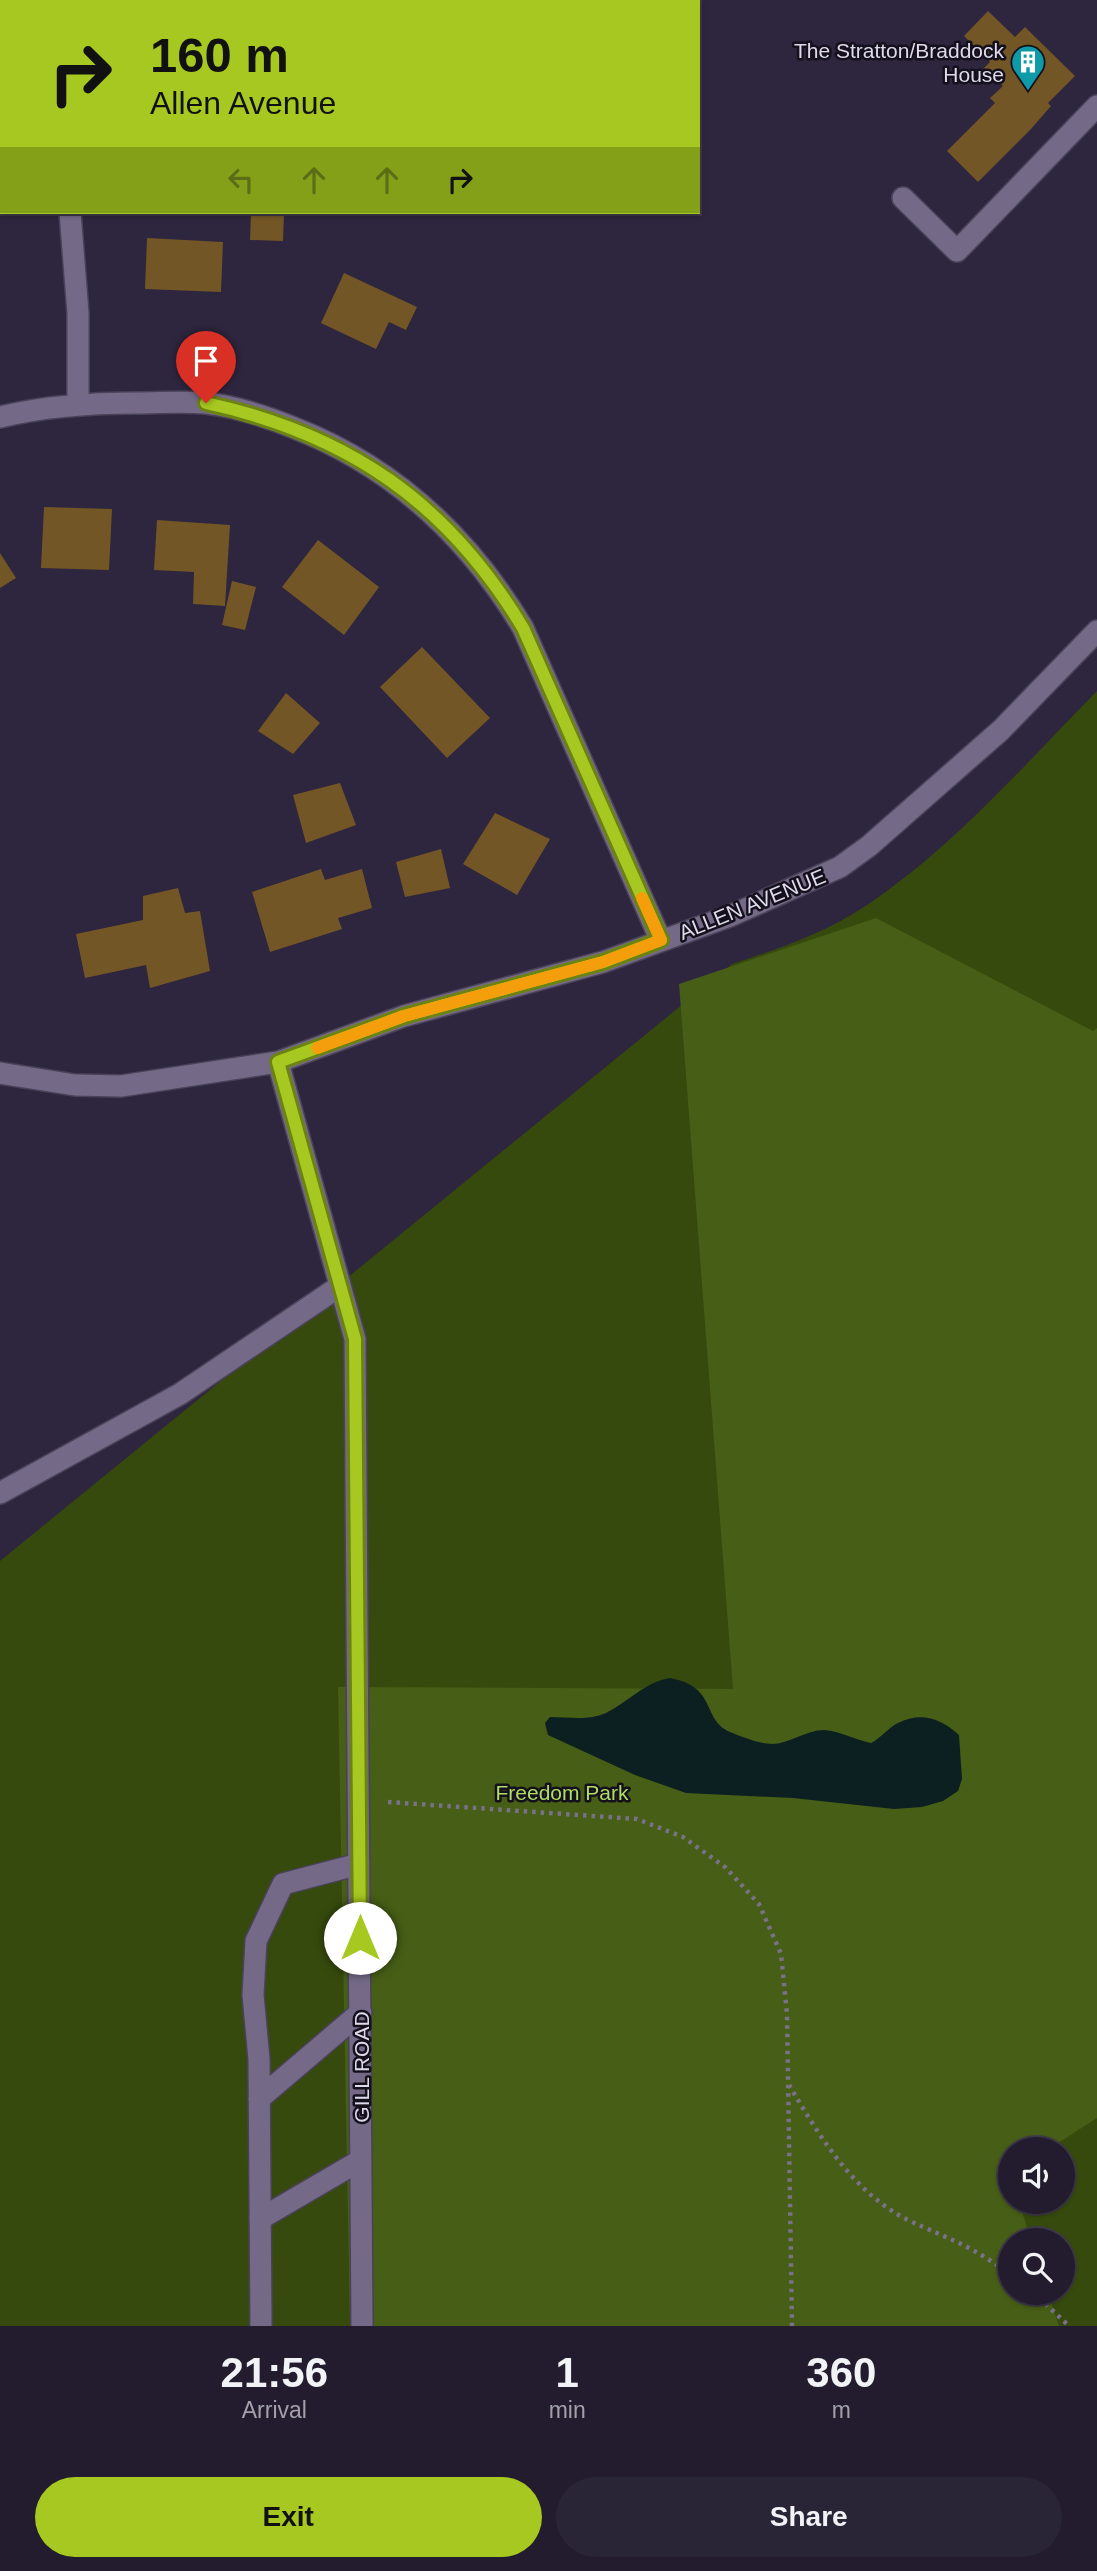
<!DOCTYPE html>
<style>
body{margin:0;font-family:Helvetica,sans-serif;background:#2a2536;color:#f1f3f6;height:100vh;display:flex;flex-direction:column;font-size:26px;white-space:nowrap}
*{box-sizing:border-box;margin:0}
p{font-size:23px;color:#a2a1aa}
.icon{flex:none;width:38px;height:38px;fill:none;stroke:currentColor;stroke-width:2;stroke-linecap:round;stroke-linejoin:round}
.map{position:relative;height:2326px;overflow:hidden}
.side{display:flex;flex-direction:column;background:#221c2e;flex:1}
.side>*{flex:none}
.top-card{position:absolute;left:0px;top:0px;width:700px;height:214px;box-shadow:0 2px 5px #0004,0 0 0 2px #3f3a4a;background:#a6c820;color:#111;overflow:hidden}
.controls{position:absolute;left:998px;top:2137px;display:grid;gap:14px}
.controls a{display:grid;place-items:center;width:77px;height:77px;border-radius:50%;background:#221c2e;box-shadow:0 2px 5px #0004,0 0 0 2px #3f3a4a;font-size:35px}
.pin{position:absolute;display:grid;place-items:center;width:60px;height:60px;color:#fff;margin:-72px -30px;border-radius:50% 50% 50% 0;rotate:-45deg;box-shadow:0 0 7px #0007}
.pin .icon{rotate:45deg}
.me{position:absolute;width:77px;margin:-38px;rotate:0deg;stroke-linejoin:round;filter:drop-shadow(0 0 5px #0008)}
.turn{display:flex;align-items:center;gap:24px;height:147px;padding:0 35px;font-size:32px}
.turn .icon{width:91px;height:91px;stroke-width:2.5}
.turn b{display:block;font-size:49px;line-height:60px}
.lanes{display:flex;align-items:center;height:66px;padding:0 35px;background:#0003;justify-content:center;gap:35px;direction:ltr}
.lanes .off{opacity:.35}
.eta{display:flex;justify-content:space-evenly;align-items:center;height:119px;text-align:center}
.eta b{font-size:42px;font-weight:700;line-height:49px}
.cta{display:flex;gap:14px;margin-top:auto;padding:14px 35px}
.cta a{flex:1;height:80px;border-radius:42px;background:#a6c820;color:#111;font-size:28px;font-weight:700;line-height:80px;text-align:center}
.cta a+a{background:#2a2536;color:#f1f3f6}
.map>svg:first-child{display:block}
.green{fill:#364a0d;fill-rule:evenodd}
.forest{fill:#465e15}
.water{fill:#0c1f21}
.building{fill:#735625}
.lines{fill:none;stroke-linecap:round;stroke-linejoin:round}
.minor-casing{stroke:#4a4258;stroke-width:24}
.path{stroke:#797187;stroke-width:4.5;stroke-dasharray:3.5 5;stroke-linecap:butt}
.minor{stroke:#746a88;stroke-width:21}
.route-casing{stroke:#6c8215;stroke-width:18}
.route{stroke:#a6c820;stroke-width:12}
.slow{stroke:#f59e0b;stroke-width:12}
.labels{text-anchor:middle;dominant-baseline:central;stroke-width:5;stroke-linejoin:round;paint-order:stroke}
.poi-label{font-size:21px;fill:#dfdaeb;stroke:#14101c;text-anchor:end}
.street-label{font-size:21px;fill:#dfdaeb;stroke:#14101c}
.park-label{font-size:21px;fill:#afdc63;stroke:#14101c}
</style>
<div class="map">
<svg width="1097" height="2326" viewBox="0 0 1097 2326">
<rect width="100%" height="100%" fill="#2e253e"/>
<!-- green -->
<path class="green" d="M1097,691V2326H0V1561L732,964C778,949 823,934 864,907C952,849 1023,766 1097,691ZM1010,2149H1062V2202H1010ZM1010,2240H1062V2292H1010Z"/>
<!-- forest -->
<path class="forest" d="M876,918L1093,1031L1097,1028V2118L1049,2149H1010V2202H1019L1031,2240H1010V2292L1048,2293L1059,2326H350L338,1687L733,1689L679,984Z"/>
<!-- water -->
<path class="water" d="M670,1678C718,1687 701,1719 730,1732C742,1737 760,1744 772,1744C789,1744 806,1730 824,1730C840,1731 855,1740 871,1743C881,1738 888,1728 898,1723C921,1711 942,1719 959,1735L962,1779L958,1791L943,1801L922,1807L894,1809L793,1798L686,1793L635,1775L548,1735L545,1723L550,1717C569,1717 588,1721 606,1713C628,1702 645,1682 670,1678Z"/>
<!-- building -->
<path class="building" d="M988,11L1015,37L1025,27L1075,76L1048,103L1051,106L1031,129L978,182L947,151L995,103L990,98L1003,86L984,68L990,62L964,36Z
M251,212H284L283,241L250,240Z
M147,238L223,242L221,292L145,289Z
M344,273L417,307L406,330L389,322L376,349L321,323Z
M44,507L112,509L109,570L41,568Z
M157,520L230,525L225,606L193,604L194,572L154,570Z
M318,540L379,587L344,635L282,587Z
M0,553L16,578L0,588Z
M232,581L256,587L245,630L222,625Z
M422,647L490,718L447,758L380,687Z
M286,693L320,723L293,754L258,731Z
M340,783L356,825L306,843L293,795Z
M495,813L550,839L517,895L463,864Z
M441,849L450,888L405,897L396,862Z
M321,869L325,880L362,869L372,908L338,918L342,929L270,952L252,892Z
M178,888L185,913L200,911L210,971L150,988L146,965L85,978L76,934L143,920V896Z"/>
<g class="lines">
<!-- minor casing -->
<g class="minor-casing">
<path id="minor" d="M32,0L33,2
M903,198L957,251L1097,106
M70,212L78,313V403
M0,417C46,406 89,403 136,403C159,403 183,401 205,403C234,406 265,416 292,427C393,466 468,536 523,628L661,941
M278,1062L355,1339L362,2326
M0,1073L75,1085L121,1086L278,1062L404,1016L603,962L730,916L840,867L869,846L1001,730L1097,631
M0,1493L180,1394L340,1286
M259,2099L361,2012
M260,2219L361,2160
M261,2326L259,2059L253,1995L256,1941L283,1884L359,1864"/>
</g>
<!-- path -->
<path class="path" d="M388,1802L637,1819L683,1837L725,1867L759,1904L781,1954L787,2014L792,2326
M789,2085C820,2137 854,2194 910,2221C949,2239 975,2247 1010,2275
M1033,2292L1069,2326"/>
<!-- minor -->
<use href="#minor" class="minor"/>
</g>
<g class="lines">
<!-- route casing -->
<g class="route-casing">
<path id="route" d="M206,403C349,434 448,503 523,628L661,940L603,962L404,1016L278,1062L355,1339L360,1938"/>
</g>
<!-- route -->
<use href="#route" class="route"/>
<!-- slow -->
<path class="slow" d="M317,1048L404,1016L603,962L661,940L642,898"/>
</g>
<!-- icons -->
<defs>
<g id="building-pin" transform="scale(1.75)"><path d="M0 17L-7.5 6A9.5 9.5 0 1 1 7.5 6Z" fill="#0f9aa8" stroke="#14101c"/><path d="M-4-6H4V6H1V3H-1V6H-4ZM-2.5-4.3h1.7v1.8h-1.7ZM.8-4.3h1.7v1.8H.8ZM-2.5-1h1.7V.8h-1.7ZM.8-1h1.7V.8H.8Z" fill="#fff"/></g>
</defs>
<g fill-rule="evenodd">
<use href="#building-pin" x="1028" y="62"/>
</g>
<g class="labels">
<!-- poi labels -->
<g class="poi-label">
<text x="1004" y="50">The Stratton/Braddock<tspan x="1004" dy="24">House</tspan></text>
</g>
<!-- street labels -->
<g class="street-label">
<text transform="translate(752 904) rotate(-22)">ALLEN AVENUE</text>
<text transform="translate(361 2067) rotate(-90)">GILL ROAD</text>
</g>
<!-- park labels -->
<g class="park-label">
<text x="562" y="1792">Freedom Park</text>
</g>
</g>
</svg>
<div class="controls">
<a><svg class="icon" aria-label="sound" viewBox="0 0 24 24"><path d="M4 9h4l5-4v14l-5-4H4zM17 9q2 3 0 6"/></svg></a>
<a><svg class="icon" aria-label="search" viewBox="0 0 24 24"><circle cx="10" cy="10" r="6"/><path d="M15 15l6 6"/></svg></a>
</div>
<div class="pin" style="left:206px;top:403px;background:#d93025"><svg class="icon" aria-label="arrive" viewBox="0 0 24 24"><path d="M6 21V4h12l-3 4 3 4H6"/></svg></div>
<svg class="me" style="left:360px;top:1938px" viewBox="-20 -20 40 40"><circle r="19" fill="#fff"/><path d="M0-13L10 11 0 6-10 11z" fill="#a6c820"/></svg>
<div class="top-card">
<div class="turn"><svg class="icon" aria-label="right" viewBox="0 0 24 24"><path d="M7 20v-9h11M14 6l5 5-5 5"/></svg><div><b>160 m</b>Allen Avenue</div></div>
<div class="lanes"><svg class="icon off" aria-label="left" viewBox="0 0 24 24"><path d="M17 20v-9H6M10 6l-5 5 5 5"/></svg><svg class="icon off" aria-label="ahead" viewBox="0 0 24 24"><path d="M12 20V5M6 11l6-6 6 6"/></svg><svg class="icon off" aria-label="ahead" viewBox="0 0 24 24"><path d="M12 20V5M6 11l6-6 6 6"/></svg><svg class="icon" aria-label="right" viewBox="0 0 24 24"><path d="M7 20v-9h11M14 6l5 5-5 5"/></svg></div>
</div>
</div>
<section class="side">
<div class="eta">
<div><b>21:56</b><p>Arrival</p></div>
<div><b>1</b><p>min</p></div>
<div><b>360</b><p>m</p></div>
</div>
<div class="cta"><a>Exit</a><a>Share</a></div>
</section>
